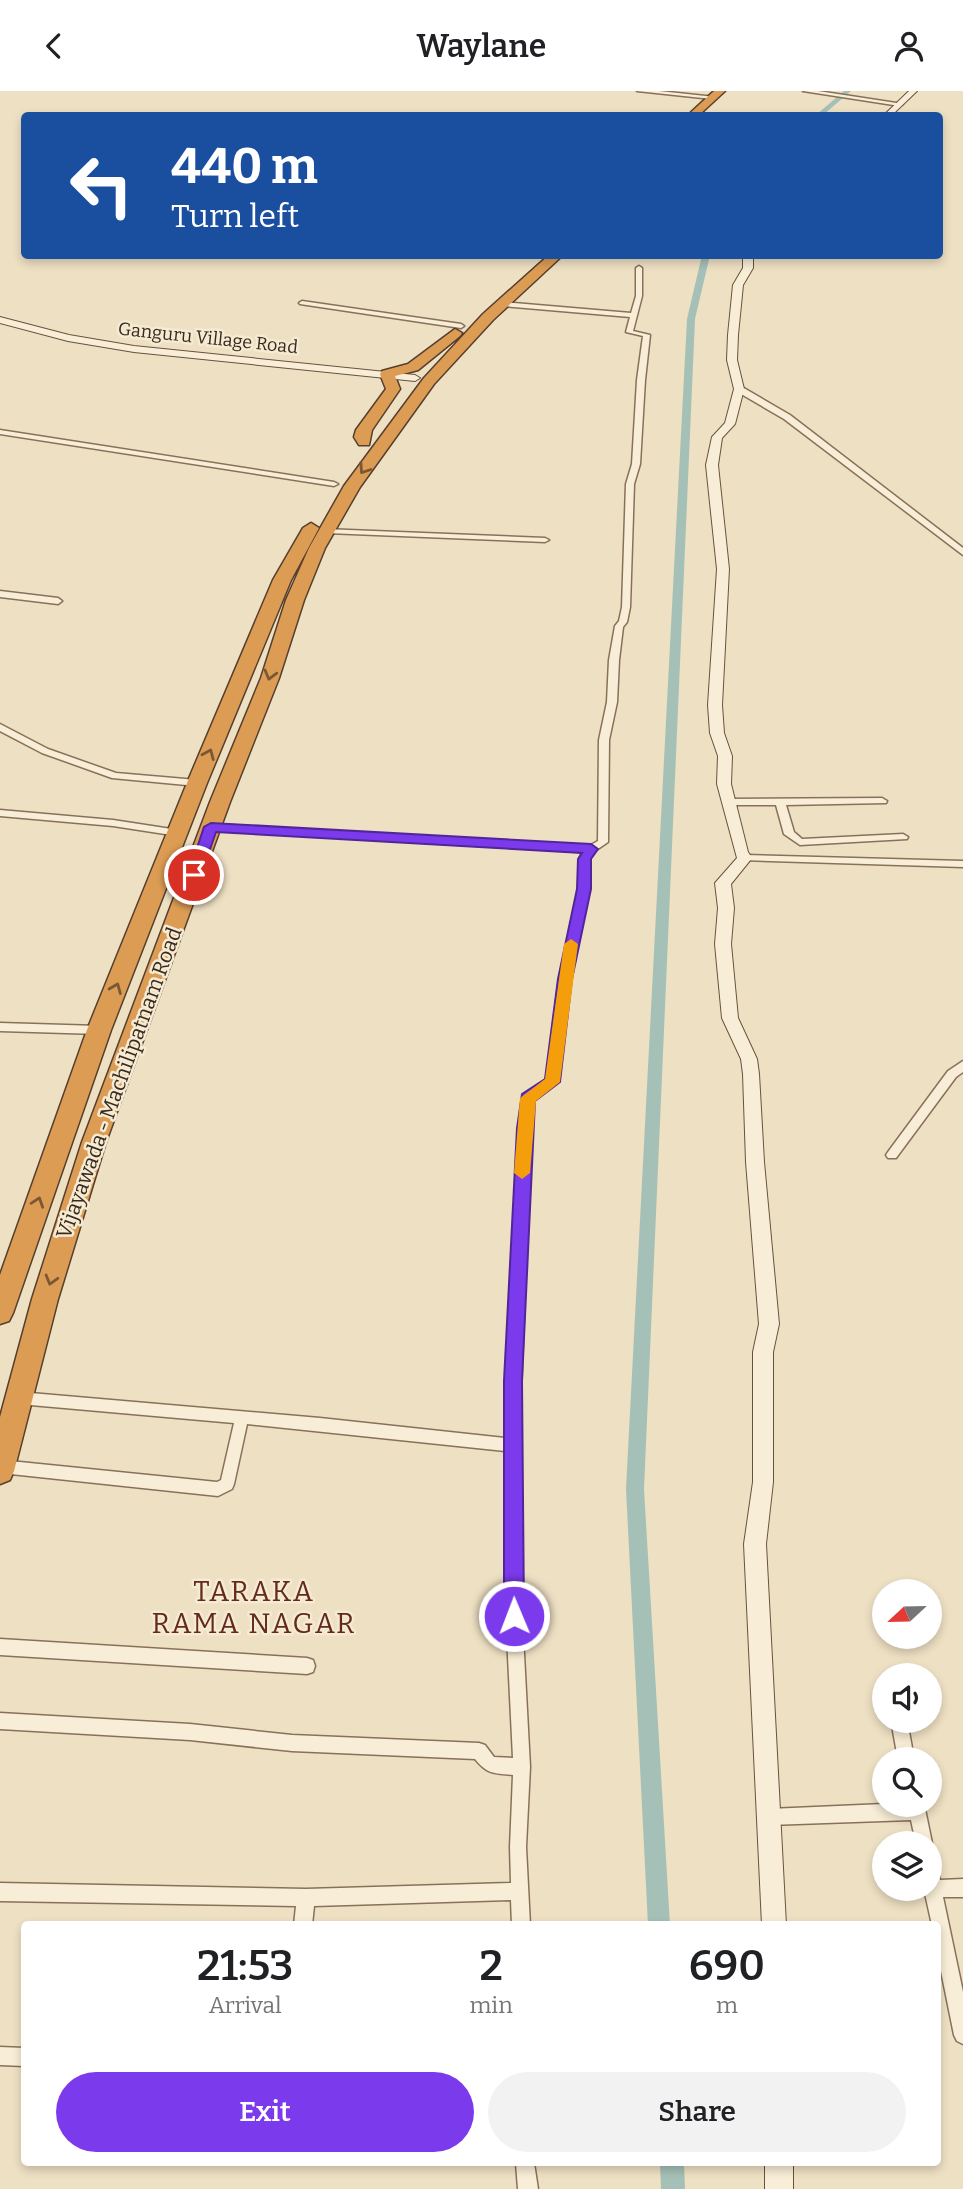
<!DOCTYPE html>
<style>
body{margin:0;font-family:Bitter,serif;background:#f2f2f2;color:#202124;height:100vh;display:flex;flex-direction:column;font-size:26px;white-space:nowrap}
*{box-sizing:border-box;margin:0}
p{font-size:23px;color:#757577}
.icon{flex:none;width:38px;height:38px;fill:none;stroke:currentColor;stroke-width:2;stroke-linecap:round;stroke-linejoin:round}
.map{position:relative;flex:1;overflow:hidden}
.details{position:absolute;left:21px;top:1830px;width:920px;height:245px;display:flex;flex-direction:column;background:#fff;border-radius:7px;box-shadow:0 4px 10px #0003}
.details>*{flex:none}
.guide{position:absolute;left:21px;top:21px;width:922px;height:147px;border-radius:7px;box-shadow:0 4px 10px #0003;background:#1a4fa0;color:#fff;overflow:hidden}
.needle{width:46px;rotate:248deg}
.buttons{position:absolute;left:872px;top:1488px;display:grid;gap:14px}
.buttons a{display:grid;place-items:center;width:70px;height:70px;border-radius:50%;background:#fff;box-shadow:0 4px 10px #0003;font-size:35px}
.pin{position:absolute;display:grid;place-items:center;width:60px;height:60px;color:#fff;margin:-30px;border:4px solid #fff;border-radius:50%;box-shadow:0 2px 7px #0007}
.me{position:absolute;width:77px;margin:-38px;rotate:359deg;stroke-linejoin:round;filter:drop-shadow(0 0 5px #0008)}
.turn{display:flex;align-items:center;gap:24px;height:147px;padding:0 35px;font-size:32px}
.turn .icon{width:91px;height:91px;stroke-width:2.5}
.turn b{display:block;font-size:49px;line-height:60px}
.eta{display:flex;justify-content:space-evenly;align-items:center;height:119px;text-align:center}
.eta b{font-size:42px;font-weight:600;line-height:49px}
.action{display:flex;gap:14px;margin-top:auto;padding:14px 35px}
.action a{flex:1;height:80px;border-radius:42px;background:#7c3aed;color:#fff;font-size:28px;font-weight:600;line-height:80px;text-align:center}
.action a+a{background:#f2f2f2;color:#202124}
header{display:flex;justify-content:space-between;align-items:center;height:91px;padding:0 35px;background:#fff;font-size:32px;font-weight:600}
.map>svg:first-child{display:block}
.lines{fill:none;stroke-linecap:round;stroke-linejoin:round}
.canal{fill:#a5c0b7;fill-rule:evenodd}
.street-casing{stroke:#88715a;stroke-width:3}
.secondary-casing{stroke:#69523d;stroke-width:2}
.highway-casing{stroke:#553f2e;stroke-width:3}
.street{fill:#f8edd6;fill-rule:evenodd}
.secondary{fill:#f8edd6;fill-rule:evenodd}
.highway{fill:#dd9c54;fill-rule:evenodd}
.oneway{stroke:#7a5834}
.route{fill:#7c3aed;stroke:#51269a;stroke-width:2}
.slow{fill:#f59e0b}
.labels{text-anchor:middle;dominant-baseline:central;stroke-width:5;stroke-linejoin:round;paint-order:stroke}
.far-street-label{font-size:18px;fill:#382a1e;stroke:#f5ead2}
.street-label{font-size:21px;fill:#382a1e;stroke:#f5ead2}
.near-neighbourhood-label{font-size:28px;letter-spacing:2px;fill:#642a1e;stroke:#f5ead2}
</style>
<header><svg class="icon" aria-label="back" viewBox="0 0 24 24"><path d="M15 5l-7 7 7 7"/></svg>Waylane<svg class="icon" aria-label="person" viewBox="0 0 24 24"><circle cx="12" cy="8" r="4"/><path d="M4 21q1-7 8-7t8 7"/></svg></header>
<div class="map">
<svg width="963" height="2098" viewBox="0 0 963 2098">
<rect width="100%" height="100%" fill="#eee0c3"/>
<g class="lines">
<!-- canal -->
<path class="canal" d="M844,0H851L823,24H816Z
M702,164H710L695,228L644,1398L670,1834H648L626,1398L687,228Z
M660,2072H684L685,2098H661Z"/>
<!-- street casing -->
<g class="street-casing">
<path id="street" d="M637,0H659L715,6L712,8Z
M803,0H818L903,13L900,15Z
M639,175L642,177V205L633,240L650,244L645,289L640,373L634,393L630,516L627,531L623,536L619,569L617,611L609,649L608,751L592,762L589,768V798L571,888L558,991L534,1009L531,1037L519,1354L522,1525L530,1676L526,1756L530,1834H512L511,1809L314,1815L312,1834H294L296,1815L0,1810V1792L306,1798L511,1792L510,1756L513,1684C494,1682 488,1684 475,1668L292,1660L190,1649L0,1638V1622L190,1633L292,1644L479,1652L485,1654L494,1666L513,1667L506,1525L505,1360L247,1333L234,1393L232,1398L218,1405L1,1382L0,1369L217,1391L221,1389L234,1332L19,1313L14,1311L12,1307L14,1303L19,1301L320,1327L505,1347L519,1037L522,1007L546,989L559,888L579,798V768L582,761L211,739L206,736L211,733L589,755L598,750L599,649L607,611L609,569L615,535L619,530L622,516L626,393L632,373L637,289L643,245L626,241L630,226L503,215L500,213L503,211L631,222L636,205V177Z
M302,210L461,233L464,235L461,237L300,213L299,212Z
M736,296H742L790,324L963,457V464L784,328L736,300Z
M0,339L334,391L338,393L334,395L0,343Z
M324,438L545,447L549,449L545,451L327,442L323,440Z
M0,500L58,507L62,510L58,513L0,506Z
M0,633L48,658L116,682L197,689L202,692L197,695L112,687L42,662L0,640Z
M882,707L887,710L886,712L786,714L794,741L802,748L903,743L908,746L907,748L800,754L784,743L776,714H728L723,711L728,708Z
M0,719L113,729L178,739L183,742L178,745L113,735L0,725Z
M745,764L963,770V776L741,769V765Z
M0,932L99,935L105,939L99,943L0,940Z
M963,970V981L956,986L896,1067H888L886,1064L888,1061L948,980Z
M0,1548L307,1567L313,1569L315,1575L313,1581L307,1583L0,1564Z
M891,1629H907L914,1668H898Z
M884,1713H924L932,1752L930,1758L929,1752H916L911,1729L769,1734L763,1732L761,1726L763,1720L769,1718Z
M929,1770L935,1772L940,1789L963,1788V1806H943L963,1901V1953L957,1950L954,1944L938,1865V1834H932L924,1798L929,1797Z
M0,1956L24,1957V1975L0,1974Z
M516,2072H534L538,2098H518Z"/>
</g>
<!-- secondary casing -->
<g class="secondary-casing">
<path id="secondary" d="M909,0H917L892,24H884Z
M743,164H753V177L743,194L738,244L737,269L744,298L735,333L722,347L718,374L729,478L722,614L724,642L732,665L731,693L748,761L752,767L731,793L734,817L731,853L738,927L757,968L759,983L764,1071L779,1233L773,1261V1391L766,1453L786,1834H762L744,1453L753,1391V1261L759,1233L746,1071L743,983L741,968L722,927L715,853L718,817L715,792L737,767L717,693L718,665L710,642L708,614L717,478L706,374L712,346L725,332L734,298L727,269L728,244L733,194L743,177Z
M0,226L69,244L134,255L415,284L420,287L415,290L134,261L68,250L0,232Z
M765,2072H793V2098H765Z"/>
</g>
<!-- highway casing -->
<g class="highway-casing">
<path id="highway" d="M714,0H725L699,24H688Z
M549,164H563L493,229L434,293L360,396L325,457L304,509L279,587L230,711L106,1051L58,1208L14,1380L10,1389L0,1393V1326L32,1208L82,1051L210,711L261,587L286,509L309,457L344,395L424,287L483,223Z
M455,238L462,242L460,245L418,279L395,285L400,298L372,339L369,354H359L354,346L356,339L386,298L380,283L382,280L408,273Z
M311,432L319,437L291,489L207,692L111,939L13,1222L9,1230L0,1233V1184L87,939L187,692L273,489L303,437Z"/>
</g>
<!-- street -->
<use href="#street" class="street"/>
<!-- secondary -->
<use href="#secondary" class="secondary"/>
<!-- highway -->
<use href="#highway" class="highway"/>
</g>
<!-- one-way arrows -->
<defs><path id="oneway-chevron" d="M-2-3.5L2.5 0L-2 3.5" fill="none" stroke-width="1.6" stroke-linecap="round" stroke-linejoin="round" transform="scale(1.75)"/></defs>
<g class="oneway">
<use href="#oneway-chevron" transform="translate(364 378) rotate(124)"/>
<use href="#oneway-chevron" transform="translate(270 584) rotate(105)"/>
<use href="#oneway-chevron" transform="translate(209 663) rotate(-67)"/>
<use href="#oneway-chevron" transform="translate(116 897) rotate(-68)"/>
<use href="#oneway-chevron" transform="translate(38 1111) rotate(-71)"/>
<use href="#oneway-chevron" transform="translate(51 1189) rotate(106)"/>
</g>
<!-- route -->
<path class="route" d="M211,732L591,753L598,758L591,768V798L572,888L560,991L535,1010L522,1290L524,1525L521,1531L514,1534L507,1531L504,1525V1290L517,1037L522,1003L545,988L558,888L577,798L578,768L582,762L216,741L201,784L199,787H190L188,784L204,736Z"/>
<!-- slow -->
<path class="slow" d="M571,848L578,853L560,991L536,1010L530,1082L522,1088L514,1082L520,1007L545,988L564,853Z"/>
<g class="labels">
<!-- far-street labels -->
<g class="far-street-label">
<text transform="translate(208 247) rotate(6)">Ganguru Village Road</text>
</g>
<!-- street labels -->
<g class="street-label">
<text transform="translate(119 992) rotate(-70)">Vijayawada - Machilipatnam Road</text>
</g>
<!-- near-neighbourhood labels -->
<g class="near-neighbourhood-label">
<text x="254" y="1500">TARAKA<tspan x="254" dy="32">RAMA NAGAR</tspan></text>
</g>
</g>
</svg>
<div class="buttons">
<a><svg class="needle" viewBox="-14 -14 28 28"><path d="M0-13l5 13h-10z" fill="#e53935"/><path d="M0 13l5-13h-10z" fill="#757577"/></svg></a>
<a><svg class="icon" aria-label="sound" viewBox="0 0 24 24"><path d="M4 9h4l5-4v14l-5-4H4zM17 9q2 3 0 6"/></svg></a>
<a><svg class="icon" aria-label="search" viewBox="0 0 24 24"><circle cx="10" cy="10" r="6"/><path d="M15 15l6 6"/></svg></a>
<a><svg class="icon" aria-label="layers" viewBox="0 0 24 24"><path d="M12 4l9 5-9 5-9-5zM3 14l9 5 9-5"/></svg></a>
</div>
<div class="pin" style="left:194px;top:784px;background:#d93025"><svg class="icon" aria-label="arrive" viewBox="0 0 24 24"><path d="M6 21V4h12l-3 4 3 4H6"/></svg></div>
<svg class="me" style="left:514px;top:1525px" viewBox="-20 -20 40 40"><circle r="17" fill="#7c3aed" stroke="#fff" stroke-width="3"/><path d="M0-11L8 9 0 5-8 9z" fill="#fff"/></svg>
<div class="guide">
<div class="turn"><svg class="icon" aria-label="left" viewBox="0 0 24 24"><path d="M17 20v-9H6M10 6l-5 5 5 5"/></svg><div><b>440 m</b>Turn left</div></div>
</div>
<section class="details">
<div class="eta">
<div><b>21:53</b><p>Arrival</p></div>
<div><b>2</b><p>min</p></div>
<div><b>690</b><p>m</p></div>
</div>
<div class="action"><a>Exit</a><a>Share</a></div>
</section>
</div>
